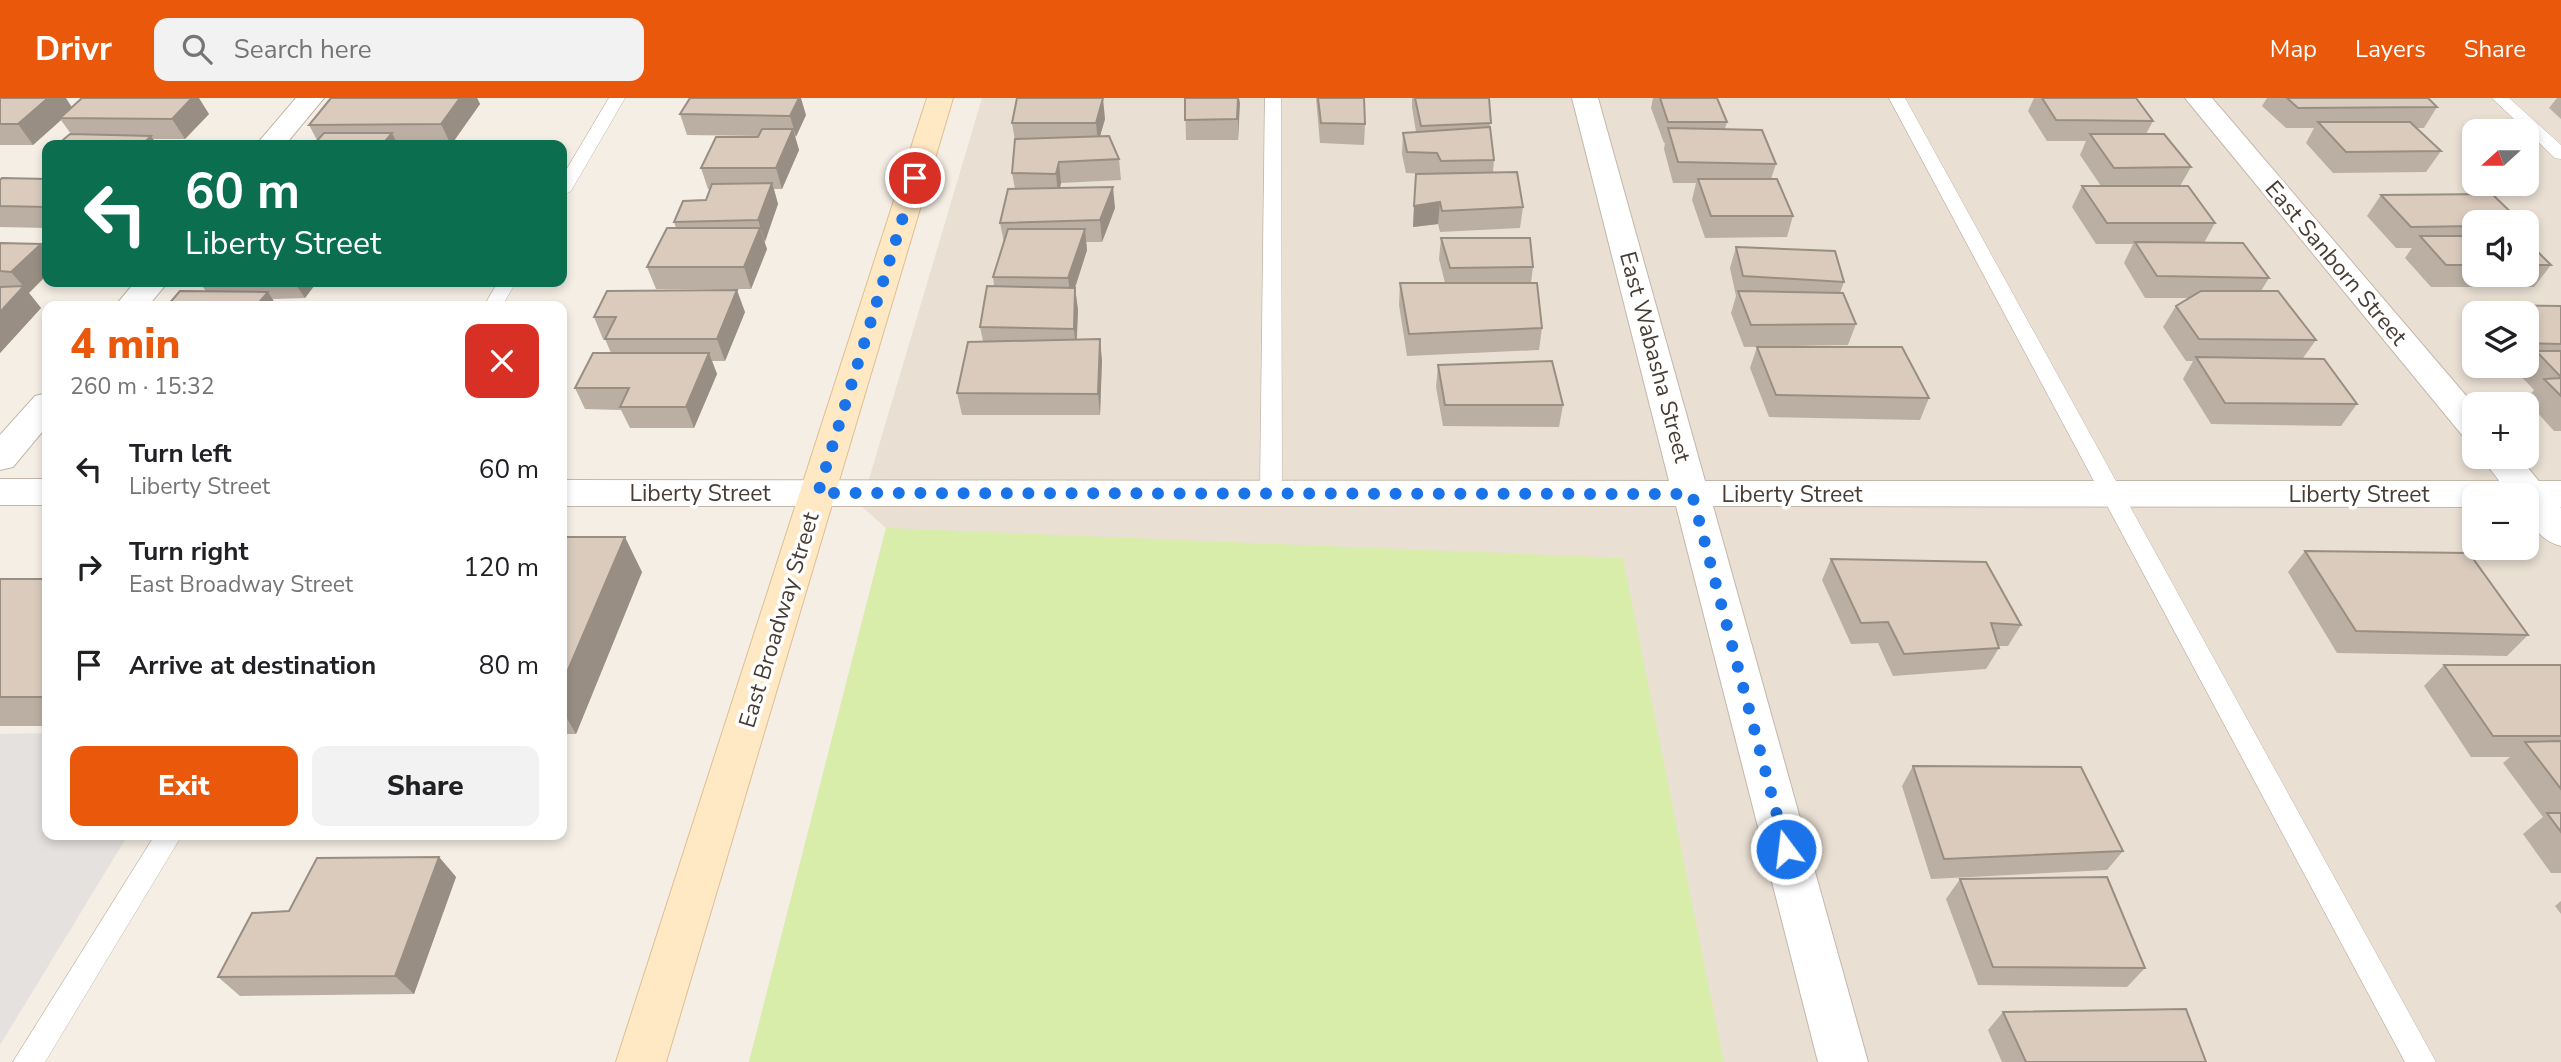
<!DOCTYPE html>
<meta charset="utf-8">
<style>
body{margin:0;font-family:"Nunito Sans",sans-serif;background:#f2f2f2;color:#202124;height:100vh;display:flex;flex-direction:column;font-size:26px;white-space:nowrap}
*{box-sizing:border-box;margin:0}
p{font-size:23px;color:#757577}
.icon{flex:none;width:38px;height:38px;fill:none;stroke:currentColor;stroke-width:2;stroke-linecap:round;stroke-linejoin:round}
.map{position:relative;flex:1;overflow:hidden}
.side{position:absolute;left:42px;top:203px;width:525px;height:539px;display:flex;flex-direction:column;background:#fff;border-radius:14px;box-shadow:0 4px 10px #0003}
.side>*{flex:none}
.top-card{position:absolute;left:42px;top:42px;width:525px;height:147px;border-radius:14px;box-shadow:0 4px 10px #0003;background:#0b6e4f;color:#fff;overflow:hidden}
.needle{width:46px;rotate:249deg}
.buttons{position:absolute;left:2462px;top:21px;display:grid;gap:14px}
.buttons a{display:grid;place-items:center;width:77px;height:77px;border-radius:14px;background:#fff;box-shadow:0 4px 10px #0003;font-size:35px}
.pin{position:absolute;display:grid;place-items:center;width:60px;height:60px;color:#fff;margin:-30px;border:4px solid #fff;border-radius:50%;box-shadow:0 2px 7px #0007}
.me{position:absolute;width:77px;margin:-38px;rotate:345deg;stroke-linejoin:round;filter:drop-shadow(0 0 5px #0008)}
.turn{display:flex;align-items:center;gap:24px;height:147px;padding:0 28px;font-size:32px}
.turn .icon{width:91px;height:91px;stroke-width:2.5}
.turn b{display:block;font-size:49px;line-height:60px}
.round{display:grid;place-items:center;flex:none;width:74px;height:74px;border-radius:14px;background:#f2f2f2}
.summary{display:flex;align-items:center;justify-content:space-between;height:119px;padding:0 28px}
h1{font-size:42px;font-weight:800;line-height:52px;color:#ea580c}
.primary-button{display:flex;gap:14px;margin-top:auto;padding:14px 28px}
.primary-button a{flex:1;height:80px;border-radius:14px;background:#ea580c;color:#fff;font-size:28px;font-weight:800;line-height:80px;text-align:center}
.primary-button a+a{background:#f2f2f2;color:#202124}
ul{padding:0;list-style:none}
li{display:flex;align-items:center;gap:21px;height:98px;padding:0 28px}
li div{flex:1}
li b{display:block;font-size:26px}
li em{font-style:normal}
header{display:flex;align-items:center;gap:42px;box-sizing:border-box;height:98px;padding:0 35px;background:#ea580c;color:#fff}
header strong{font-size:33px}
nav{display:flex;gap:38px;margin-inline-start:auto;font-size:24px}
.search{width:490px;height:63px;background:#f2f2f2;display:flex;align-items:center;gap:18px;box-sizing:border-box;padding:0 24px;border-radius:14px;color:#757577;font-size:26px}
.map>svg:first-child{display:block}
.residential{fill:#e9dfd3;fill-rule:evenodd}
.green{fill:#d8edaa}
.parking{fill:#e5e1de}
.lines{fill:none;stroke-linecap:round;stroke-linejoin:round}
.service-casing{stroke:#c4b7aa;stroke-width:1}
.minor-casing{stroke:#c4b7aa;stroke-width:2}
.tertiary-casing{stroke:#c4b7aa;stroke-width:2}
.secondary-casing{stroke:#ddbf92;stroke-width:2}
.service{fill:#fff;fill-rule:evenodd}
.minor{fill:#fff;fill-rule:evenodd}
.tertiary{fill:#fff;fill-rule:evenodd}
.secondary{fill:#ffe9c5;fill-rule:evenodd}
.wall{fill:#bbafa3}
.shaded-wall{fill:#998e84}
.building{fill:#dacbbd;stroke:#998e84;stroke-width:2}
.route{stroke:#1a73e8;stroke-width:12;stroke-dasharray:0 21.6}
.labels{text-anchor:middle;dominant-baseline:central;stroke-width:7;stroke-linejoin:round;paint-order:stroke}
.street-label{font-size:23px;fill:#483d34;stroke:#fff}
</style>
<header>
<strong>Drivr</strong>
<div class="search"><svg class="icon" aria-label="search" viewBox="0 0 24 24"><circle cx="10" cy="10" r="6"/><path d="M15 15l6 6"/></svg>Search here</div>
<nav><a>Map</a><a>Layers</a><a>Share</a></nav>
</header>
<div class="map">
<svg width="2561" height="964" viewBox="0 0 2561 964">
<rect width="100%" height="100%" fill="#f5eee5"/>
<!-- residential -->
<path class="residential" d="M982,0H2561V964H749L886,430L861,408ZM2474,33H2527V86H2474ZM2474,124H2527V177H2474ZM2474,215H2527V268H2474ZM2474,306H2527V359H2474ZM2474,397H2527V450H2474Z"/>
<!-- green -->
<path class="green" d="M886,430L1623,460L1724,964H749Z"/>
<!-- parking -->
<path class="parking" d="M47,635V737H128L0,947V636Z"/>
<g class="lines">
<!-- service casing -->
<g class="service-casing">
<path id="service" d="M609,0H625L571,93L562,98V79Z
M1265,0H1281L1282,395L1279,400L1271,403L1263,400L1260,395Z
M1889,0H1905L2436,964H2405Z
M2492,0H2509L2561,47V61L2555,60Z
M498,184H516L502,208H484Z
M155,737H182L45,964H13Z"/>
</g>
<!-- minor casing -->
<g class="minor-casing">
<path id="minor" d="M1572,0H1598L1705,383H2561V409H2527V397H2474V409L1713,408L1868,964H1818L1676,408H562V382L1669,383Z
M0,381H47V407H0Z"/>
</g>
<!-- tertiary casing -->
<g class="tertiary-casing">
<path id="tertiary" d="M296,0H324L285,47H256Z
M2185,0H2212L2474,307V341L2462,337Z
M135,184H168L148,208H115Z
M47,295V328L13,369L0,372V337L35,298Z
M2481,359H2519L2561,410V448C2536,441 2527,422 2527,397H2510Z"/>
</g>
<!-- secondary casing -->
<g class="secondary-casing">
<path id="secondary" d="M927,0H953L666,964H616Z"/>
</g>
<!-- service -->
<use href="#service" class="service"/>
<!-- minor -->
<use href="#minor" class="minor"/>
<!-- tertiary -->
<use href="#tertiary" class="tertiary"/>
<!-- secondary -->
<use href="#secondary" class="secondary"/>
</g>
<!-- wall -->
<path class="wall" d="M0,0L72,9L209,16L185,41H153L157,47L71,36L61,22L33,47H0Z
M331,0H477L480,6L451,47H313L317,42L309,27Z
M1185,0H1239L1238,42H1186Z
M1316,0H1364L1365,26L1364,47L1320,45Z
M1412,0H1489L1490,30L1494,62L1493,75L1523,109L1520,130L1440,134L1438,126L1413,129L1416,76H1431L1406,75L1402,56L1403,35L1416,34L1412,9Z
M1653,0H1717L1727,24L1725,31L1776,66L1771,81L1793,118L1787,139L1705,140L1692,102L1696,85H1673L1664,51L1665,45H1664L1651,10Z
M2034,0H2136L2153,23L2146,36L2191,69L2180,88L2215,125L2204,145L2269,180L2261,193L2316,242L2303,260L2357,306L2341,328L2211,326L2183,281L2193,263H2186L2163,229L2176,208L2188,200H2145L2124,165L2133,146H2096L2072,109L2082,88H2101L2080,57L2086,43H2047L2028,13Z
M2267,0H2428L2437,9L2424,30H2417L2441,53L2426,74L2333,75L2306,45L2314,30H2286L2262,8Z
M2557,0H2561V21L2549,10Z
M680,16L806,17L795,39L799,52L782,91H774L778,106L764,144L767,151L751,191H656L647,169L676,130L674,124L706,102L710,91H708L701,70L759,38L687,37Z
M1105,21L1100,38L1119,61L1121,82L1061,85L1060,90L1115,110L1102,144H1086L1087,152L1075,190L1078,212L1077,241L1102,262L1100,317H962L957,295L983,243L980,229L994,188L993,179L1004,145L1000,125L1015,91L1012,75L1015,43L1012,25Z
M47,81V130L0,129V108Z
M2381,97L2474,124V177H2527V143L2551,167L2534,189H2431L2405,160L2412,150H2396L2367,118Z
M1441,140L1533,169L1531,185L1542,230L1539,252L1407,258L1399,207L1400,185H1445L1439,161Z
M0,145L29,195L41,210L0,255Z
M1736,149L1844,184L1840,195L1856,226L1848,247L1744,249L1731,215L1736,198L1730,170Z
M199,184H317L305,200L272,201L277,208L206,193Z
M2479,207L2561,208V333H2554L2526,302L2534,292L2518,275L2524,268H2527V215H2474V243L2463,229Z
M745,214L725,263H712L717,276L694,330H630L621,312L585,311L575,290L611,255L605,241H603L594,219Z
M1757,249L1929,300L1920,322L1769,319L1750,270Z
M1438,267L1563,307L1559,329L1443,328L1436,289Z
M562,439L642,474L576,636H562Z
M2305,453L2528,537L2507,558L2337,555L2288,474Z
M1831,461L2021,527L2008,548H1998L1999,550L1986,571L1893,578L1878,545L1851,546L1822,482Z
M0,481H47V628H0Z
M2444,567H2561V775H2551L2523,736L2543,719L2503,665L2510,659H2471L2424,588Z
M1913,668L2123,753L2107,772L1931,781L1902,688Z
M439,759L456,779L414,896L240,898L218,879L289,813Z
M1960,781L2145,870L2127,889L1978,887L1946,801Z
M2561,803V816L2555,808Z
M2003,914L2206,964H2002L1988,932Z"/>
<!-- shaded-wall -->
<path class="shaded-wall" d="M48,0H66L73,11L60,20L61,22L33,47L18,26Z
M192,0H199L209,16L185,41L172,21Z
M460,0H477L480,6L451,47L441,26Z
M799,0H801L806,17L796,39L790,18Z
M1103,0L1105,21L1098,45L1096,25Z
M1238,0H1239L1240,5L1238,42Z
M793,31L799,52L782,91L776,70Z
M392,35L398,47H382Z
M151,38L157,47H142Z
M1059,64L1061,85L1058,98L1056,76Z
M772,85L778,106L765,144L758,122Z
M1113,89L1115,110L1102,144L1100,122Z
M1440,104L1438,126L1413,129L1414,108Z
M760,130L767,151L751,191L744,169Z
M1085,131L1087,152L1071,202L1068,180Z
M41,146L47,154V177L29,195L41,210L0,255V214L24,189L11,174Z
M294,184H317L305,200Z
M1075,190L1078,212L1076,252L1074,231Z
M737,192L745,214L725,263L717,241Z
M268,194L277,208H256Z
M1100,241L1102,262L1100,317L1098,296Z
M709,255L717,276L694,330L686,309Z
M625,439L642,474L576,636L562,612V586Z
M439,759L456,779L414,896L395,878Z"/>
<!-- building -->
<path class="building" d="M0,0H48L18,26H0Z
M82,0H192L172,21L60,20Z
M331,0H460L441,26L309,27Z
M690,0H799L790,18L680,16Z
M1017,0H1103L1096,25H1012Z
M1185,0H1238L1237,21L1185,22Z
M1318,0H1364L1365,26L1321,25Z
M1415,0H1489L1491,25L1421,28Z
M1660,0H1717L1727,24H1668Z
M2042,0H2136L2153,23L2056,22Z
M2287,0H2428L2437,9L2298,10Z
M2318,24H2410L2441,53L2346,54Z
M1490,29L1494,62L1441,63L1437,55L1407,54L1403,35Z
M1668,30L1762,32L1776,66L1678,64Z
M762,31H793L776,70H701L716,39H758Z
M324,35H392L382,47H313Z
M70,36L151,38L142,47H57Z
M2090,36H2164L2191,69L2114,70Z
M1109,38L1119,61L1059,64L1056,76L1012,75L1015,41Z
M1517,74L1523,109L1442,113L1440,104L1414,108L1416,76Z
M2,80L47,81V109L0,108V82Z
M1698,81H1777L1793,118H1711Z
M772,85L758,122L674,124L683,103L706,102L712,86Z
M2082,88H2188L2215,125H2107Z
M1113,89L1100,122L1000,125L1008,91Z
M2492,96L2521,124H2474V128L2411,129L2381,97Z
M667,130H760L744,169H647Z
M1008,131H1085L1068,180L993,179Z
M2420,138H2474V167H2446Z
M1441,140H1530L1533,169L1450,170Z
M2527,143L2551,167H2527Z
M2135,144L2243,145L2269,180L2157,178Z
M0,145L41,146L11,174L0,173Z
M1736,149L1835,153L1844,184L1743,178Z
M1400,185H1537L1542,230L1409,236Z
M24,188L0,214V189Z
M987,188L1075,190L1074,231L980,229Z
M737,192L717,241H605L616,219H594L607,193Z
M180,193L268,194L256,208H167Z
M1738,193L1843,195L1856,226L1751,227Z
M2201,193H2278L2316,242L2199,241L2176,208Z
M2479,207L2561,208V246L2527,245V215H2486Z
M1100,241L1098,296L957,295L968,244Z
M1757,249H1902L1929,300L1776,297Z
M2536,253H2561V279Z
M593,255H709L686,309H620L629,290H575Z
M2196,259L2324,261L2357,306L2225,305Z
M1552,263L1563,307H1445L1438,267Z
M2561,280V298L2544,281Z
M562,439H625L562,586Z
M2305,453L2469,455L2528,537L2356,533Z
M1831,461L1986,464L2021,527L1991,525L1999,550L1904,556L1888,524L1861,525Z
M0,481H47V599H0Z
M2444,567H2561V638H2493Z
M2561,643V691L2525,644Z
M1913,668L2081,669L2123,753L1944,761Z
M2547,715H2561V734Z
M439,759L395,878L218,879L252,815L289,813L317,760Z
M2107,779L2145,870L1993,869L1960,781Z
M2186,911L2206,964H2026L2003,914Z"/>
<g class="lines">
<!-- route -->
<path class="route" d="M915,80L818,395L1692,396L1786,751"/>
</g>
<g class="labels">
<!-- street labels -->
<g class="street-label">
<text transform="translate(2336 165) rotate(50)">East Sanborn Street</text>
<text transform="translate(1655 259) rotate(75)">East Wabasha Street</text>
<text x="700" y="395">Liberty Street</text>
<text x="1792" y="396">Liberty Street</text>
<text x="2359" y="396">Liberty Street</text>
<text transform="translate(779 522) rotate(-73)">East Broadway Street</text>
</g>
</g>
</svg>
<div class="buttons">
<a><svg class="needle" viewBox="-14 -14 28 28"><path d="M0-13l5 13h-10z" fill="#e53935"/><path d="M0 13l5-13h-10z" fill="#757577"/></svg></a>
<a><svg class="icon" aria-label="sound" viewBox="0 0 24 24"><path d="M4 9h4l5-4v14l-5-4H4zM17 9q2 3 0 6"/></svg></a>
<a><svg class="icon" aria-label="layers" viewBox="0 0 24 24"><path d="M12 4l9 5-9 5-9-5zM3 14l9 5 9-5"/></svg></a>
<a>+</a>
<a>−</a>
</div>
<div class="pin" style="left:915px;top:80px;background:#d93025"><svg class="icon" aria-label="arrive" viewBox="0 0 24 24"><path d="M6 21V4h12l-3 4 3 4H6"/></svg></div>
<svg class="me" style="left:1786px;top:751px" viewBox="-20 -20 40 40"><circle r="17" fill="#1a73e8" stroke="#fff" stroke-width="3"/><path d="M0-11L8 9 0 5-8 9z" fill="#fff"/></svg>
<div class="top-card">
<div class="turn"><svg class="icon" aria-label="left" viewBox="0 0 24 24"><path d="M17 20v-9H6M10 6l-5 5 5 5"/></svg><div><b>60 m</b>Liberty Street</div></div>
</div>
<section class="side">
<div class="summary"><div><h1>4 min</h1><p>260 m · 15:32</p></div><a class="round" style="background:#d93025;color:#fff"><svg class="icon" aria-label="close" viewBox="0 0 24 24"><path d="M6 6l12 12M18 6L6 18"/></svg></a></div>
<ul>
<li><svg class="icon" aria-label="left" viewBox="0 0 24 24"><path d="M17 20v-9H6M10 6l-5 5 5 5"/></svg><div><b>Turn left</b><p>Liberty Street</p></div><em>60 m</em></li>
<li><svg class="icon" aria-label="right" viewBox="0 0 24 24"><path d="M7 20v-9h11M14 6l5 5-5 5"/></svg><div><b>Turn right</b><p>East Broadway Street</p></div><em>120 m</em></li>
<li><svg class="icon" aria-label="arrive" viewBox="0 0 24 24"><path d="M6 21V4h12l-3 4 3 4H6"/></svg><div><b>Arrive at destination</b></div><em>80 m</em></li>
</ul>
<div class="primary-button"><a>Exit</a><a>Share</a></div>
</section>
</div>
